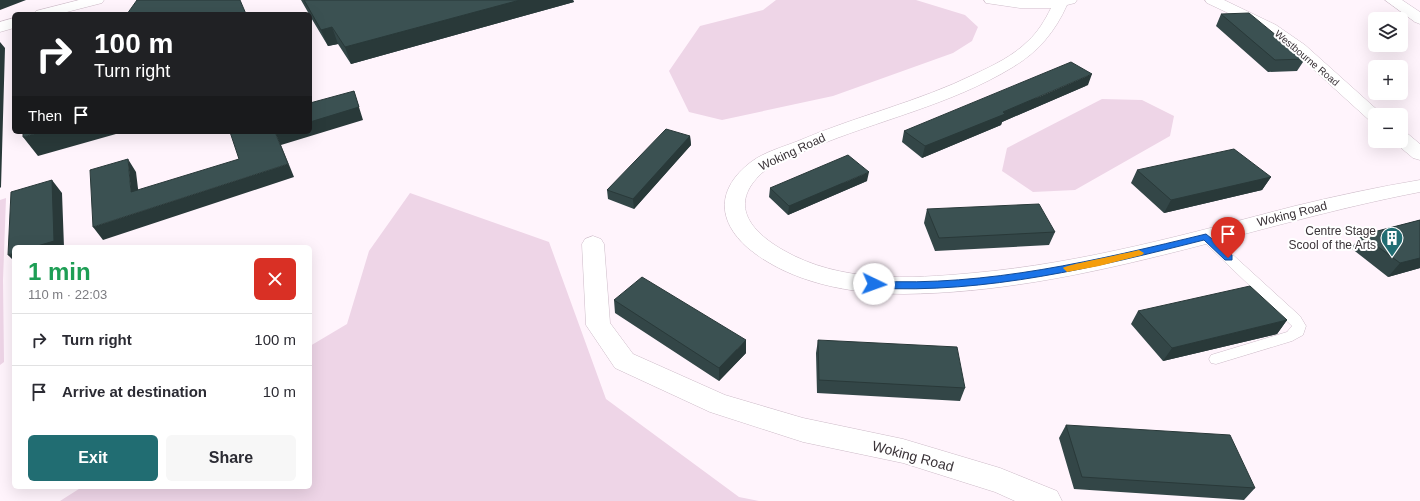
<!DOCTYPE html>
<meta charset="utf-8">
<style>
body{margin:0;font-family:Arial,sans-serif;background:#f7f7f7;color:#2b2b33;height:100vh;display:flex;flex-direction:column;font-size:15px;white-space:nowrap}
*{box-sizing:border-box;margin:0}
p{font-size:13px;color:#7c7c81}
.icon{flex:none;width:22px;height:22px;fill:none;stroke:currentColor;stroke-width:2;stroke-linecap:round;stroke-linejoin:round}
.map{position:relative;flex:1;overflow:hidden}
.sheet{position:absolute;left:12px;top:245px;width:300px;height:244px;display:flex;flex-direction:column;background:#fff;border-radius:6px;box-shadow:0 4px 16px #0002}
.sheet>*{flex:none}
.banner{position:absolute;left:12px;top:12px;width:300px;height:122px;border-radius:6px;box-shadow:0 4px 16px #0002;background:#202124;color:#fff;overflow:hidden}
.controls{position:absolute;left:1368px;top:12px;display:grid;gap:8px}
.controls a{display:grid;place-items:center;width:40px;height:40px;border-radius:6px;background:#fff;box-shadow:0 4px 16px #0002;font-size:20px}
.pin{position:absolute;display:grid;place-items:center;width:34px;height:34px;color:#fff;margin:-41px -17px;border-radius:50% 50% 50% 0;rotate:-45deg;box-shadow:0 0 4px #0007}
.pin .icon{rotate:45deg}
.me{position:absolute;width:44px;margin:-22px;rotate:93deg;stroke-linejoin:round;filter:drop-shadow(0 0 3px #0008)}
.turn{display:flex;align-items:center;gap:14px;height:84px;padding:0 16px;font-size:18px}
.turn .icon{width:52px;height:52px;stroke-width:2.5}
.turn b{display:block;font-size:28px;line-height:34px}
.then{display:flex;align-items:center;height:38px;padding:0 16px;background:#0003;gap:8px;font-size:15px}
.round{display:grid;place-items:center;flex:none;width:42px;height:42px;border-radius:6px;background:#f7f7f7}
.summary{display:flex;align-items:center;justify-content:space-between;height:68px;padding:0 16px}
h1{font-size:24px;font-weight:800;line-height:30px;color:#1e9e55}
.button{display:flex;gap:8px;margin-top:auto;padding:8px 16px}
.button a{flex:1;height:46px;border-radius:6px;background:#216d72;color:#fff;font-size:16px;font-weight:800;line-height:46px;text-align:center}
.button a+a{background:#f7f7f7;color:#2b2b33}
ul{padding:0;list-style:none}
li{display:flex;align-items:center;gap:12px;height:52px;padding:0 16px;border-top:1px solid #e1e1e2}
li div{flex:1}
li b{display:block;font-size:15px}
li em{font-style:normal}
.map>svg:first-child{display:block}
.green{fill:#eed5e7}
.lines{fill:none;stroke-linecap:round;stroke-linejoin:round}
.service-casing{stroke:#cdbbc8;stroke-width:1}
.minor-casing{stroke:#cdbbc8;stroke-width:1}
.service{fill:#fff;fill-rule:evenodd}
.minor{fill:#fff;fill-rule:evenodd}
.wall{fill:#334647}
.shaded-wall{fill:#293939}
.building{fill:#3b5152;stroke:#293939}
.route{fill:#1a73e8;stroke:#114b97}
.slow{fill:#f59e0b}
.labels{text-anchor:middle;dominant-baseline:central;stroke-width:4;stroke-linejoin:round;paint-order:stroke}
.far-street-label{font-size:10px;fill:#3a3338;stroke:#fff}
.street-label{font-size:12px;fill:#3a3338;stroke:#fff}
.poi-label{font-size:12px;fill:#3a3338;stroke:#fff;text-anchor:end}
.near-street-label{font-size:14px;fill:#3a3338;stroke:#fff}
</style>
<div class="map">
<svg width="1420" height="501" viewBox="0 0 1420 501">
<rect width="100%" height="100%" fill="#fff4fc"/>
<!-- green -->
<path class="green" d="M776,0H916L965,15L978,27L972,41L953,53L833,96L722,120L689,112L669,71L700,26L763,10Z
M1102,99L1142,100L1174,116L1170,136L1075,190L1033,192L1002,171L1007,148Z
M410,193L549,242L606,399L739,497L759,501H60L82,487H310V346L347,324L369,251Z
M6,198L3,280L4,362L0,365V200Z"/>
<g class="lines">
<!-- service casing -->
<g class="service-casing">
<path id="service" d="M1206,233L1210,234L1300,316L1306,326L1303,335L1292,341L1216,364L1211,363L1209,359L1211,355L1287,332L1292,326L1202,240L1200,237L1202,234Z"/>
</g>
<!-- minor casing -->
<g class="minor-casing">
<path id="minor" d="M79,0H104L102,3L59,14H33L36,11Z
M984,0H1077L1075,3L1067,5C1055,32 1038,52 1013,67C951,105 878,120 812,148C796,155 776,160 762,173C728,204 750,231 783,250C840,283 909,279 973,273C1084,263 1187,234 1295,206C1336,196 1378,187 1420,180V192C1248,225 1082,292 904,294C851,294 790,283 748,248C716,220 717,188 751,162C764,152 783,147 798,141C856,116 918,102 975,74C994,65 1013,56 1028,41C1038,32 1045,20 1051,8H1020L986,3Z
M1205,0H1224L1276,25L1305,45L1383,115H1375V121L1369,120L1293,51L1266,31L1207,3Z
M1385,0H1402L1420,12V24L1415,22Z
M14,18V28L0,32V22Z
M1401,132L1408,134L1420,144V160L1413,158L1394,142L1401,141Z
M593,236L601,239L604,244L610,323L633,354L725,395L803,418L903,439L1000,468L1057,491L1062,501H1015L995,492L903,463L803,442L710,412L615,368L586,325L582,244L585,239Z"/>
</g>
<!-- service -->
<use href="#service" class="service"/>
<!-- minor -->
<use href="#minor" class="minor"/>
</g>
<!-- wall -->
<path class="wall" d="M301,0H573L574,2L351,64L338,44L328,46L310,16V14H309Z
M1221,14L1305,59L1297,71L1268,72L1216,26Z
M1088,85L1002,122L1001,125L922,158L902,142L904,131Z
M690,136L691,145L634,209L608,199L607,190Z
M1137,170L1271,177L1262,190L1164,213L1131,183Z
M867,181L788,215L769,197L770,188Z
M927,209L1055,232L1049,245L935,251L924,223Z
M1420,220V268L1388,277L1351,248L1362,235Z
M614,300L746,353L719,381L615,313Z
M1138,311L1287,320L1277,334L1163,361L1131,324Z
M818,340L965,388L960,401L817,393L816,353Z
M1066,425L1255,488L1244,500L1074,489L1059,438Z"/>
<!-- shaded-wall -->
<path class="shaded-wall" d="M0,0H26L0,10Z
M520,0H573L574,2L351,64L345,47Z
M332,27L338,44L328,46L321,30Z
M0,42L5,48L1,187L0,188Z
M1092,74L1088,85L1002,122L1001,125L922,158L925,146Z
M354,91L363,120L281,145L294,177L103,240L93,227L288,164L275,132H310V122Z
M41,132H123L38,156L23,137Z
M690,136L691,145L634,209L633,199Z
M128,159L136,172L140,205L131,192Z
M869,172L867,181L788,215L789,206Z
M1271,177L1262,190L1164,213L1171,200Z
M52,180L62,193L64,247H34Z
M14,253V261L8,255Z
M1420,258V268L1388,277L1400,263Z
M1287,320L1277,334L1163,361L1172,348Z
M746,340V353L719,381V368Z"/>
<!-- building -->
<path class="building" d="M137,0H240L246,14H127Z
M304,0H520L345,47L332,27L321,30Z
M1249,13L1305,59L1275,60L1221,14Z
M1071,62L1092,74L1003,112L1005,114L925,146L904,131Z
M354,91L359,107L310,122V103Z
M666,129L690,136L633,199L607,190Z
M23,132H41L23,137Z
M230,132H276H275L288,164L93,227L90,170L128,159L131,192L239,159Z
M1234,149L1271,177L1171,200L1137,170Z
M848,155L869,172L789,206L770,188Z
M52,180L54,241L34,247H14V253L8,255L11,192Z
M1039,204L1055,232L939,238L927,209Z
M1420,220V258L1400,263L1362,235Z
M642,277L746,340L719,368L614,300Z
M1250,286L1287,320L1172,348L1138,311Z
M818,340L957,347L965,388L819,380Z
M1066,425L1230,435L1255,488L1082,477Z"/>
<!-- route -->
<path class="route" d="M1206,234L1232,255V260H1225L1204,240C1097,267 986,294 874,288L870,284L874,281C987,287 1098,260 1206,234Z"/>
<!-- slow -->
<path class="slow" d="M1139,250L1144,253L1142,255L1099,266L1067,272L1063,268C1065,265 1129,253 1139,250Z"/>
<!-- icons -->
<defs>
<g id="building-pin" transform="scale(1.15)"><path d="M0 17L-7.5 6A9.5 9.5 0 1 1 7.5 6Z" fill="#216d72" stroke="#fff"/><path d="M-4-6H4V6H1V3H-1V6H-4ZM-2.5-4.3h1.7v1.8h-1.7ZM.8-4.3h1.7v1.8H.8ZM-2.5-1h1.7V.8h-1.7ZM.8-1h1.7V.8H.8Z" fill="#fff"/></g>
</defs>
<g fill-rule="evenodd">
<use href="#building-pin" x="1392" y="238"/>
</g>
<g class="labels">
<!-- far-street labels -->
<g class="far-street-label">
<text transform="translate(1307 58) rotate(40)">Westbourne Road</text>
</g>
<!-- street labels -->
<g class="street-label">
<text transform="translate(792 152) rotate(-25)">Woking Road</text>
<text transform="translate(1292 214) rotate(-14)">Woking Road</text>
</g>
<!-- poi labels -->
<g class="poi-label">
<text x="1376" y="231">Centre Stage<tspan x="1376" dy="14">Scool of the Arts</tspan></text>
</g>
<!-- near-street labels -->
<g class="near-street-label">
<text transform="translate(913 456) rotate(15)">Woking Road</text>
</g>
</g>
</svg>
<div class="controls">
<a><svg class="icon" aria-label="layers" viewBox="0 0 24 24"><path d="M12 4l9 5-9 5-9-5zM3 14l9 5 9-5"/></svg></a>
<a>+</a>
<a>−</a>
</div>
<div class="pin" style="left:1228px;top:258px;background:#d93025"><svg class="icon" aria-label="arrive" viewBox="0 0 24 24"><path d="M6 21V4h12l-3 4 3 4H6"/></svg></div>
<svg class="me" style="left:874px;top:284px" viewBox="-20 -20 40 40"><circle r="19" fill="#fff"/><path d="M0-13L10 11 0 6-10 11z" fill="#1a73e8"/></svg>
<div class="banner">
<div class="turn"><svg class="icon" aria-label="right" viewBox="0 0 24 24"><path d="M7 20v-9h11M14 6l5 5-5 5"/></svg><div><b>100 m</b>Turn right</div></div>
<div class="then">Then<svg class="icon" aria-label="arrive" viewBox="0 0 24 24"><path d="M6 21V4h12l-3 4 3 4H6"/></svg></div>
</div>
<section class="sheet">
<div class="summary"><div><h1>1 min</h1><p>110 m · 22:03</p></div><a class="round" style="background:#d93025;color:#fff"><svg class="icon" aria-label="close" viewBox="0 0 24 24"><path d="M6 6l12 12M18 6L6 18"/></svg></a></div>
<ul>
<li><svg class="icon" aria-label="right" viewBox="0 0 24 24"><path d="M7 20v-9h11M14 6l5 5-5 5"/></svg><div><b>Turn right</b></div><em>100 m</em></li>
<li><svg class="icon" aria-label="arrive" viewBox="0 0 24 24"><path d="M6 21V4h12l-3 4 3 4H6"/></svg><div><b>Arrive at destination</b></div><em>10 m</em></li>
</ul>
<div class="button"><a>Exit</a><a>Share</a></div>
</section>
</div>
